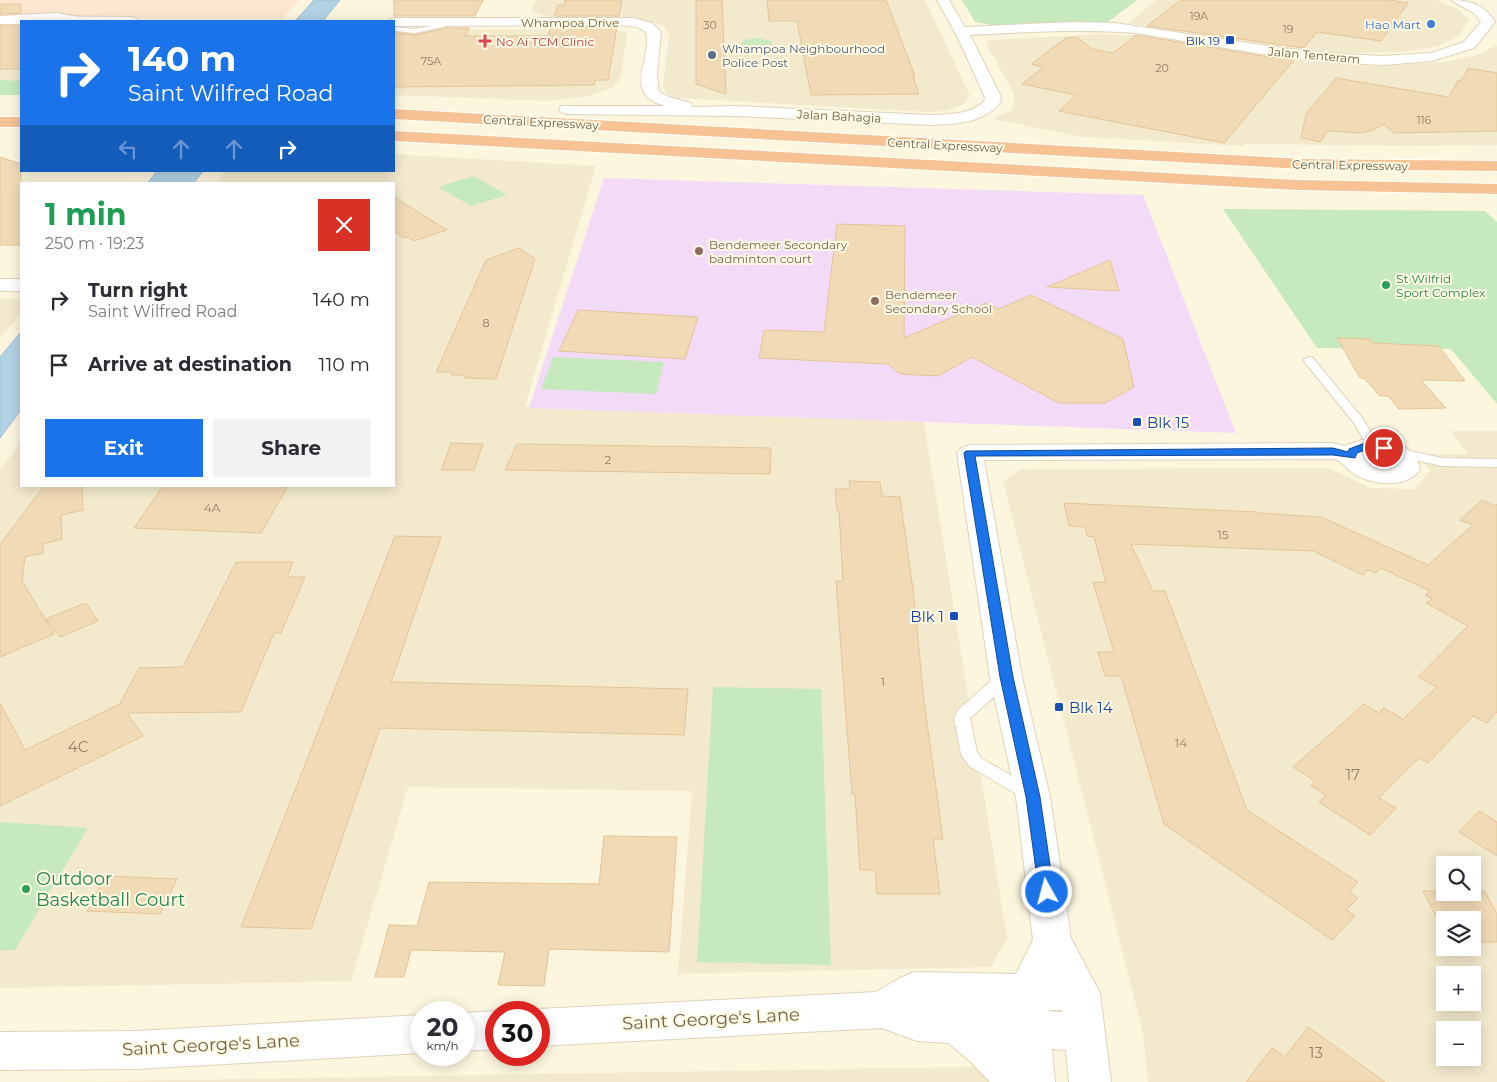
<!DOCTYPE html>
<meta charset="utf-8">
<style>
body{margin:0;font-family:Montserrat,sans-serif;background:#f2f2f3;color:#2b2b33;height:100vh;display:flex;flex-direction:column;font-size:19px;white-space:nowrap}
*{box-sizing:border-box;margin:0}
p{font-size:16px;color:#7c7c81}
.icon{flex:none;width:28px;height:28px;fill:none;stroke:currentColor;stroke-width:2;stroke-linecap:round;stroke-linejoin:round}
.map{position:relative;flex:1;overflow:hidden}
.details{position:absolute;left:20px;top:182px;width:375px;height:305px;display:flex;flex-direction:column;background:#fff;border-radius:0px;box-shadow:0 2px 12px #0003}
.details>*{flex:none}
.hud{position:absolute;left:20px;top:20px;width:375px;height:152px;border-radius:0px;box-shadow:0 2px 12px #0003;background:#1a73e8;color:#fff;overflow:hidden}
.tools{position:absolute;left:1436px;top:856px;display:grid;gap:10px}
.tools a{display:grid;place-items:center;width:45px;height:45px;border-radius:0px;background:#fff;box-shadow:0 2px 12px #0003;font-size:25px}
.speed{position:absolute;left:410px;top:1001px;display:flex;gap:10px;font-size:25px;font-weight:700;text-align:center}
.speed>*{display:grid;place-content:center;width:65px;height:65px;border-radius:50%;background:#fff;box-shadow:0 2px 12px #0003;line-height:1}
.speed small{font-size:12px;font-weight:400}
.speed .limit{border:8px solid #d22;background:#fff;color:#111}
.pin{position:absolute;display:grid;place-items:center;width:42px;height:42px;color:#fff;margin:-21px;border:2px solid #fff;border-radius:50%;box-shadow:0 1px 5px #0007}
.me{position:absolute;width:55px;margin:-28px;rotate:353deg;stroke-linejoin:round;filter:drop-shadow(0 0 4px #0008)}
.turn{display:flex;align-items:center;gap:18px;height:105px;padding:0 25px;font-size:22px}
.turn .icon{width:65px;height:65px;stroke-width:2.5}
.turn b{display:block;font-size:35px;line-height:42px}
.lanes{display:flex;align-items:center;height:48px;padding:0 25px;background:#0003;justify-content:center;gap:25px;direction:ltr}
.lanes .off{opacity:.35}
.round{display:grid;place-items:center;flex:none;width:52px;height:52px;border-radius:0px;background:#f2f2f3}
.summary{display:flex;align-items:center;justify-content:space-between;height:85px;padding:0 25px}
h1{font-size:30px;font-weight:700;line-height:38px;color:#1e9e55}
.action{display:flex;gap:10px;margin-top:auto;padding:10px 25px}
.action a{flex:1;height:58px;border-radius:0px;background:#1a73e8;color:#fff;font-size:20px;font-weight:700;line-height:58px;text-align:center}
.action a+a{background:#f2f2f3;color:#2b2b33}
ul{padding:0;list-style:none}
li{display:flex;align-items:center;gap:15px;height:65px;padding:0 25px}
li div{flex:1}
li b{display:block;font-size:19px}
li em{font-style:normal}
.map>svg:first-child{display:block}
.residential{fill:#f3eacd;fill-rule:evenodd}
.commercial{fill:#fde7d1}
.education{fill:#f3dbf8}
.green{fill:#c6e9bd}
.water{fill:#b3d3e5;stroke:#9ac1d6}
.building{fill:#f1dab6;stroke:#e4c496}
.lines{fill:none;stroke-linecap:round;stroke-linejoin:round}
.lane-casing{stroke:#dfd3bb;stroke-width:2}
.street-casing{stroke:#dfd3bb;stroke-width:2}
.highway-casing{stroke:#fff;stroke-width:2}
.lane{fill:#fff;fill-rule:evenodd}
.street{fill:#fff;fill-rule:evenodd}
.highway{fill:#f7c294;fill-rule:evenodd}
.route{fill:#1a73e8;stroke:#114b97}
.shop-dot{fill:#3f7fe0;stroke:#fffae4;stroke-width:2}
.transit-dot{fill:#1a4fb4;stroke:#fffae4;stroke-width:2}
.health-dot{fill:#e0444e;stroke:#fffae4;stroke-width:2}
.service-dot{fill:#5c6f8a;stroke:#fffae4;stroke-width:2}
.education-dot{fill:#8d6e63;stroke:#fffae4;stroke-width:2}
.leisure-dot{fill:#2e9e5b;stroke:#fffae4;stroke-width:2}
.labels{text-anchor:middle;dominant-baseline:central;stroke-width:4;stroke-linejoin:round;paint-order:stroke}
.far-number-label{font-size:11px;fill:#917e63}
.far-street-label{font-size:12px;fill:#715f47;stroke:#fffae4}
.far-shop-label{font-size:12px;fill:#366cbe;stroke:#fffae4;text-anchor:end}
.far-transit-label{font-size:12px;fill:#164399;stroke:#fffae4;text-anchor:end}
.far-health-label{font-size:12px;fill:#be3a42;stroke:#fffae4;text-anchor:start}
.far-service-label{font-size:12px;fill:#4e5e75;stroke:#fffae4;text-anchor:start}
.far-education-label{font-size:12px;fill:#785e54;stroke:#fffae4;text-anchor:start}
.far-leisure-label{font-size:12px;fill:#27864d;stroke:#fffae4;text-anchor:start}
.number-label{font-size:12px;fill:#917e63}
.transit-label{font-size:15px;fill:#164399;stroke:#fffae4;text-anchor:start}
.near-number-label{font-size:15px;fill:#917e63}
.near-leisure-label{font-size:18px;fill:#27864d;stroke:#fffae4;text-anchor:start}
.near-street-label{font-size:18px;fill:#715f47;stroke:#fffae4}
</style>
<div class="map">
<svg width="1497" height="1082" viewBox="0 0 1497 1082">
<rect width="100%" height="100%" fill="#fcf6de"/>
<!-- residential -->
<path class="residential" d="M536,0H925L970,96L963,105L944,111L929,112L677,98L667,94L663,87L669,34L664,27L653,22L625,17L552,18L532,11Z
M1157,0H1436L1458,9L1469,20L1459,36L1441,45L1429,48L1399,52L1340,53L1293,49L1128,23Z
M0,28H21V86L0,85Z
M611,29L625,32L627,36L620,79L612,88L589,96L548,101L394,95V30Z
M1103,34L1144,36L1299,61L1374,66L1445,62L1477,55L1497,45V145L1407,146L1245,144L1243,146L1083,137L993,119L1011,110L1015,99L1014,94L986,43L987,40Z
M394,154L596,166L525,406L923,416L1007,938L991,967L678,974L692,791L408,787L351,981L0,988V470L21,442V486H394V184H216L225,171H394Z
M0,299H21V314L0,338Z
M1451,431H1497V1082H1148L1143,1033L1003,481L1022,469L1329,468L1370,488L1414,489L1430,471L1416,454H1468ZM1445,865H1472V892H1445ZM1445,920H1472V948H1445ZM1445,975H1472V1002H1445ZM1445,1030H1472V1058H1445Z
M1019,1066L1020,1082H62Z"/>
<!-- commercial -->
<path class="commercial" d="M0,0H299L283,18H114L0,17Z"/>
<!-- education -->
<path class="education" d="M604,178L1143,195L1236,433L529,408Z"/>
<!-- green -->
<path class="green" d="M962,0H1137L1108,22L998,26L975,22Z
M758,38L771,41L773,44L756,48L741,44L744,40Z
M0,80L21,81V95H0Z
M474,176L507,195L471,206L438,187Z
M1223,209L1485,211L1497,222V404L1451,349L1317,348Z
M553,357L664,362L656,394L541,389Z
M713,687L821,689L831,965L697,962Z
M2,822L88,828L15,950H0V824Z"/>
<!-- water -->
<path class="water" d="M314,0H340L323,21H295Z
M157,171H203L193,184H147Z
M21,332V410L0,438V357Z"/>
<!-- building -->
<path class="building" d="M394,0H483L475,16H394Z
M565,0H622L619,16H554L558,5H564Z
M696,0H722L726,94L696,84Z
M767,0H886L915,76H913L919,94L811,95L797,21H769Z
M1181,0H1389L1408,3L1381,41L1317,32L1304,48L1147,26Z
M0,4H21V13L0,14Z
M0,26H21V69H0Z
M551,27H617L608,80H595L594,85L394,87V33L415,35L446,28H469L465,36H548Z
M1136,35L1268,57L1294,60L1224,143L1059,111L1076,95L1022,84L1044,67L1031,64L1066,38L1077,37L1092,49L1113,53Z
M1468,68L1497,73V131L1394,133L1384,124L1373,130L1362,133L1327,131L1321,142L1301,138L1306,114L1336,78L1449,97L1458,80L1461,81Z
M0,157L21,164V245H0Z
M394,197L447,230L414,241L408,237L404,238L394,231Z
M837,224L905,226L904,338L986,303L999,309L1031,295L1123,339L1134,387L1105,403H1059L972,357L938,376L900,374L888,364L759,358L764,330L824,332Z
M519,248L535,259L496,379L465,378V375H451L452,372H436L486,260Z
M1110,260L1119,291L1047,287Z
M578,310L698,317L685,359L559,351Z
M1337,338L1371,339L1373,343L1439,346L1465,381L1421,380L1446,408L1399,409L1388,396H1380L1364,378H1360Z
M451,443L483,444L474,470H441Z
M517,444L771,448L770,474L505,470Z
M849,481L880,482L882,496L900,497L913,589L924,701L943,839H933L940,894H877L875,870H860L855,794H852L847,729L836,581H843L839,511H837L835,489H850Z
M44,486H82L83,510L61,515L62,539L43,544V553L25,557L22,581L54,634L0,657V545Z
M163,486H288L261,533L134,528Z
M1482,500L1494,506L1497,504V712L1487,723L1473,716L1428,763L1419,758L1379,798L1396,808L1370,835L1319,802L1326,795L1311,786L1315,781L1293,767L1364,704L1379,713L1384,708L1403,719L1437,687L1418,677L1468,626L1426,603L1432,599L1425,595L1430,591L1381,568L1375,573L1368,570L1363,575L1313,551L1131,544L1153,591H1165L1247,810L1358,882L1349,892L1358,898L1346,910L1355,916L1332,940L1164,824L1121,676H1105L1098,652H1114L1093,582H1106L1094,537L1087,536L1085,527L1069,526L1064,503L1257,512L1258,513L1321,517L1428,565L1473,525L1460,520Z
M395,536L441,537L391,682L688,689L684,735L380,728L311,929L241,927Z
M236,562H293L287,577H305L281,633H274L241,712L127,713L143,736L0,806V703L25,750L120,704L139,668L183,667Z
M86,603L98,621L60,637L46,619Z
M1479,811L1497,822V856L1459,832Z
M604,836L677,837L669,952L549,949L544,986L498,985L505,952L411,950L404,977H375L389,925L417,926L429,882L599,884Z
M105,876L177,879L160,914L87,911Z
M1423,891L1485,892L1497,914V942H1472V920H1445V934Z
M1308,1027L1385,1082H1246L1272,1048L1285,1057Z"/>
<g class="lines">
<!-- lane casing -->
<g class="lane-casing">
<path id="lane" d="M56,13L101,21H86L56,17L0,20V16Z
M442,24L445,26L444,27L415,33L394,31V27L415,29Z
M1309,357L1313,358L1363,419L1379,446L1377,449H1369L1354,423L1303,360Z
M1396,448L1442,458L1497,459V467L1442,466L1392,455L1390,452L1392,449Z
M1006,672L1012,673L1014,677L1012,681L970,718L977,752L981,758L1036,790L1039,795L1036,800L1030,802L969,766L961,754L954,718L958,710L1000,673Z"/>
</g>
<!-- street casing -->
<g class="street-casing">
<path id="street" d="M937,0H949L965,27L1071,22L1115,23L1268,46L1326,53L1383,56L1431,53L1464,42L1481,22L1474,13L1450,0C1470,0 1484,4 1495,22L1474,48L1432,61L1383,65L1326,62L1268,55L1136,33C1081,29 1026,32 970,35L1000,95L1001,101C986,123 956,124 932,125L736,116L567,114L561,112L559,109L561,106H665C621,94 653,59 646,32L637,27L619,25L394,26V21H388L394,18H633L652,23L661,32L657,74L659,92L669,97L691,103L692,107L736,106L932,115C950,114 972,115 985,100L984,95L957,36Z
M0,16L133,17L140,21H21V24H0Z
M0,279H21V291H0Z
M1365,439C1387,439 1417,444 1420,470C1407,488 1375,485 1358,476C1347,471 1344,461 1333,459L984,460L1022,677L1050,797L1071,938L1100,993L1111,1082H1069L1066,1050L1052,1049L1055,1082H990L970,1061L948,1043L917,1041L882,1028L539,1046V1012H531L539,1009L876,992L900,978L914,972L1016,974L1033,940L1016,797L990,677L957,453L961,448L970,445L1333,443L1344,446ZM1368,454L1384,456L1393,462L1394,466H1377L1364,455ZM1049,1010H1062V1012L1049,1011Z
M496,1011L499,1012H496V1049L464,1051V1013Z
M421,1015V1053L136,1069L0,1070V1032L136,1031Z"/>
</g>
<!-- highway casing -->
<g class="highway-casing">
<path id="highway" d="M394,109L1302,159L1497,161V171L1302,169L394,119Z
M0,117H21V127H0Z
M394,131L1297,180L1497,184V194L1297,190L394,141Z"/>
</g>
<!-- lane -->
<use href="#lane" class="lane"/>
<!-- street -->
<use href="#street" class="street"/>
<!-- highway -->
<use href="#highway" class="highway"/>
</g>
<!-- route -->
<path class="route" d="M1365,443L1384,445L1389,448C1381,453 1370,447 1357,453L1355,458L1333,455L975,456L1013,677L1040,797L1054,892L1052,897L1047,899L1041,897L1039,892L1026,797L1000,677L964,453L966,451L1333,448L1348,452L1349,449Z"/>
<!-- markers -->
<circle class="shop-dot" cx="1431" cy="24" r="5"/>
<g class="transit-dot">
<rect x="1225" y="35" width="10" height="10" rx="2.5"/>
<rect x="1132" y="417" width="10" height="10" rx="2.5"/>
<rect x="949" y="611" width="10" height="10" rx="2.5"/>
<rect x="1054" y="702" width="10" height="10" rx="2.5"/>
</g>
<path class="health-dot" d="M482.5 33.5h5v5h5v5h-5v5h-5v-5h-5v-5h5z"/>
<circle class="service-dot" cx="712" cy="55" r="5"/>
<g class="education-dot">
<circle cx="699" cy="251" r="5"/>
<circle cx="875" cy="301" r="5"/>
</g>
<g class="leisure-dot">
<circle cx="1386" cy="285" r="5"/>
<circle cx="26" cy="889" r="5"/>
</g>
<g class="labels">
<!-- far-number labels -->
<g class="far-number-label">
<text x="1199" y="16">19A</text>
<text x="710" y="25">30</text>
<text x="1288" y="29">19</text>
<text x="431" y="61">75A</text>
<text x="1162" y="68">20</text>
<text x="1424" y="120">116</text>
<text x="486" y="323">8</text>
</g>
<!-- far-street labels -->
<g class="far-street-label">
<text x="570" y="22">Whampoa Drive</text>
<text transform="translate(1314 55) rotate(5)">Jalan Tenteram</text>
<text transform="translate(839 116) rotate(3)">Jalan Bahagia</text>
<text transform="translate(541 122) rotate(3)">Central Expressway</text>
<text transform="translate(945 145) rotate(3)">Central Expressway</text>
<text transform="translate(1350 165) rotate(1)">Central Expressway</text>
</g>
<!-- far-shop labels -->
<g class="far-shop-label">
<text x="1421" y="24">Hao Mart</text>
</g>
<!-- far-transit labels -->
<g class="far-transit-label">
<text x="1220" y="40">Blk 19</text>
</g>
<!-- far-health labels -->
<g class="far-health-label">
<text x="496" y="41">No Ai TCM Clinic</text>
</g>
<!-- far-service labels -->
<g class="far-service-label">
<text x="722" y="48">Whampoa Neighbourhood<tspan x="722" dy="14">Police Post</tspan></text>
</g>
<!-- far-education labels -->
<g class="far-education-label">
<text x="709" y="244">Bendemeer Secondary<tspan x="709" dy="14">badminton court</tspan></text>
<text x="885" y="294">Bendemeer<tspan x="885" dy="14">Secondary School</tspan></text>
</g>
<!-- far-leisure labels -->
<g class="far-leisure-label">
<text x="1396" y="278">St Wilfrid<tspan x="1396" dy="14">Sport Complex</tspan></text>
</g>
<!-- number labels -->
<g class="number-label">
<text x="608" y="459">2</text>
<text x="212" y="507">4A</text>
<text x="1223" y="534">15</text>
<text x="883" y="681">1</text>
<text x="1181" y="742">14</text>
</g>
<!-- transit labels -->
<g class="transit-label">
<text x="1147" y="422">Blk 15</text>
<text x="944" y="616" text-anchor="end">Blk 1</text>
<text x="1069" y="707">Blk 14</text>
</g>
<!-- near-number labels -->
<g class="near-number-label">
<text x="78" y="746">4C</text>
<text x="1353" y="774">17</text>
<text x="1316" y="1052">13</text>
</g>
<!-- near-leisure labels -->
<g class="near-leisure-label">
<text x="36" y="879">Outdoor<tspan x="36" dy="21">Basketball Court</tspan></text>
</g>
<!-- near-street labels -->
<g class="near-street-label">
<text transform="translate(711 1019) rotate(-3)">Saint George's Lane</text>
<text transform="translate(211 1045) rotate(-3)">Saint George's Lane</text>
</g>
</g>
</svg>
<div class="tools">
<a><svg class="icon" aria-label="search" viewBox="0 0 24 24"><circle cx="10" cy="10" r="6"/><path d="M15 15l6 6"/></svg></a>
<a><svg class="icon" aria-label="layers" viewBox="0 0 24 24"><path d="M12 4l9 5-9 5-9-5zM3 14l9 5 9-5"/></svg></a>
<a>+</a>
<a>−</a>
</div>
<div class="speed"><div>20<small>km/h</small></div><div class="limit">30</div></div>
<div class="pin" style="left:1384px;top:448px;background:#d93025"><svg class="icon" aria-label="arrive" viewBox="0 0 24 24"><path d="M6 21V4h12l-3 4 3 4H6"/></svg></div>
<svg class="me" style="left:1047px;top:892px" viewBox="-20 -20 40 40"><circle r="17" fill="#1a73e8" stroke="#fff" stroke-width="3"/><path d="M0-11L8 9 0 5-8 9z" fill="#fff"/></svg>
<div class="hud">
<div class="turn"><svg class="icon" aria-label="right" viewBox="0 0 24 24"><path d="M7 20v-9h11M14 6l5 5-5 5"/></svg><div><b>140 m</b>Saint Wilfred Road</div></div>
<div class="lanes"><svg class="icon off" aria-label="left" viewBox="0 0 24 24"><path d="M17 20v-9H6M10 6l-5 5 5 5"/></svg><svg class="icon off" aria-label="ahead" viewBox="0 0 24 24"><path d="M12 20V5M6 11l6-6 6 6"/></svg><svg class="icon off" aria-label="ahead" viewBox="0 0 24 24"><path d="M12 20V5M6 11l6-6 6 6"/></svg><svg class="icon" aria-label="right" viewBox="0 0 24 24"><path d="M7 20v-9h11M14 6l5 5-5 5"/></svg></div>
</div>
<section class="details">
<div class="summary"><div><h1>1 min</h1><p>250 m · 19:23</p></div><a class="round" style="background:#d93025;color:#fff"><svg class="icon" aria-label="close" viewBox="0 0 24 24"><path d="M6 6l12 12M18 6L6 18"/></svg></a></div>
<ul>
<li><svg class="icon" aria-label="right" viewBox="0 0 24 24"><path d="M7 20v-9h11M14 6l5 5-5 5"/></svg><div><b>Turn right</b><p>Saint Wilfred Road</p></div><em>140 m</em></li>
<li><svg class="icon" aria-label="arrive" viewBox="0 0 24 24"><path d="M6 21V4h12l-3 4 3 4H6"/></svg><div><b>Arrive at destination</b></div><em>110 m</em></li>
</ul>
<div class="action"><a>Exit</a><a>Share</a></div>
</section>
</div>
